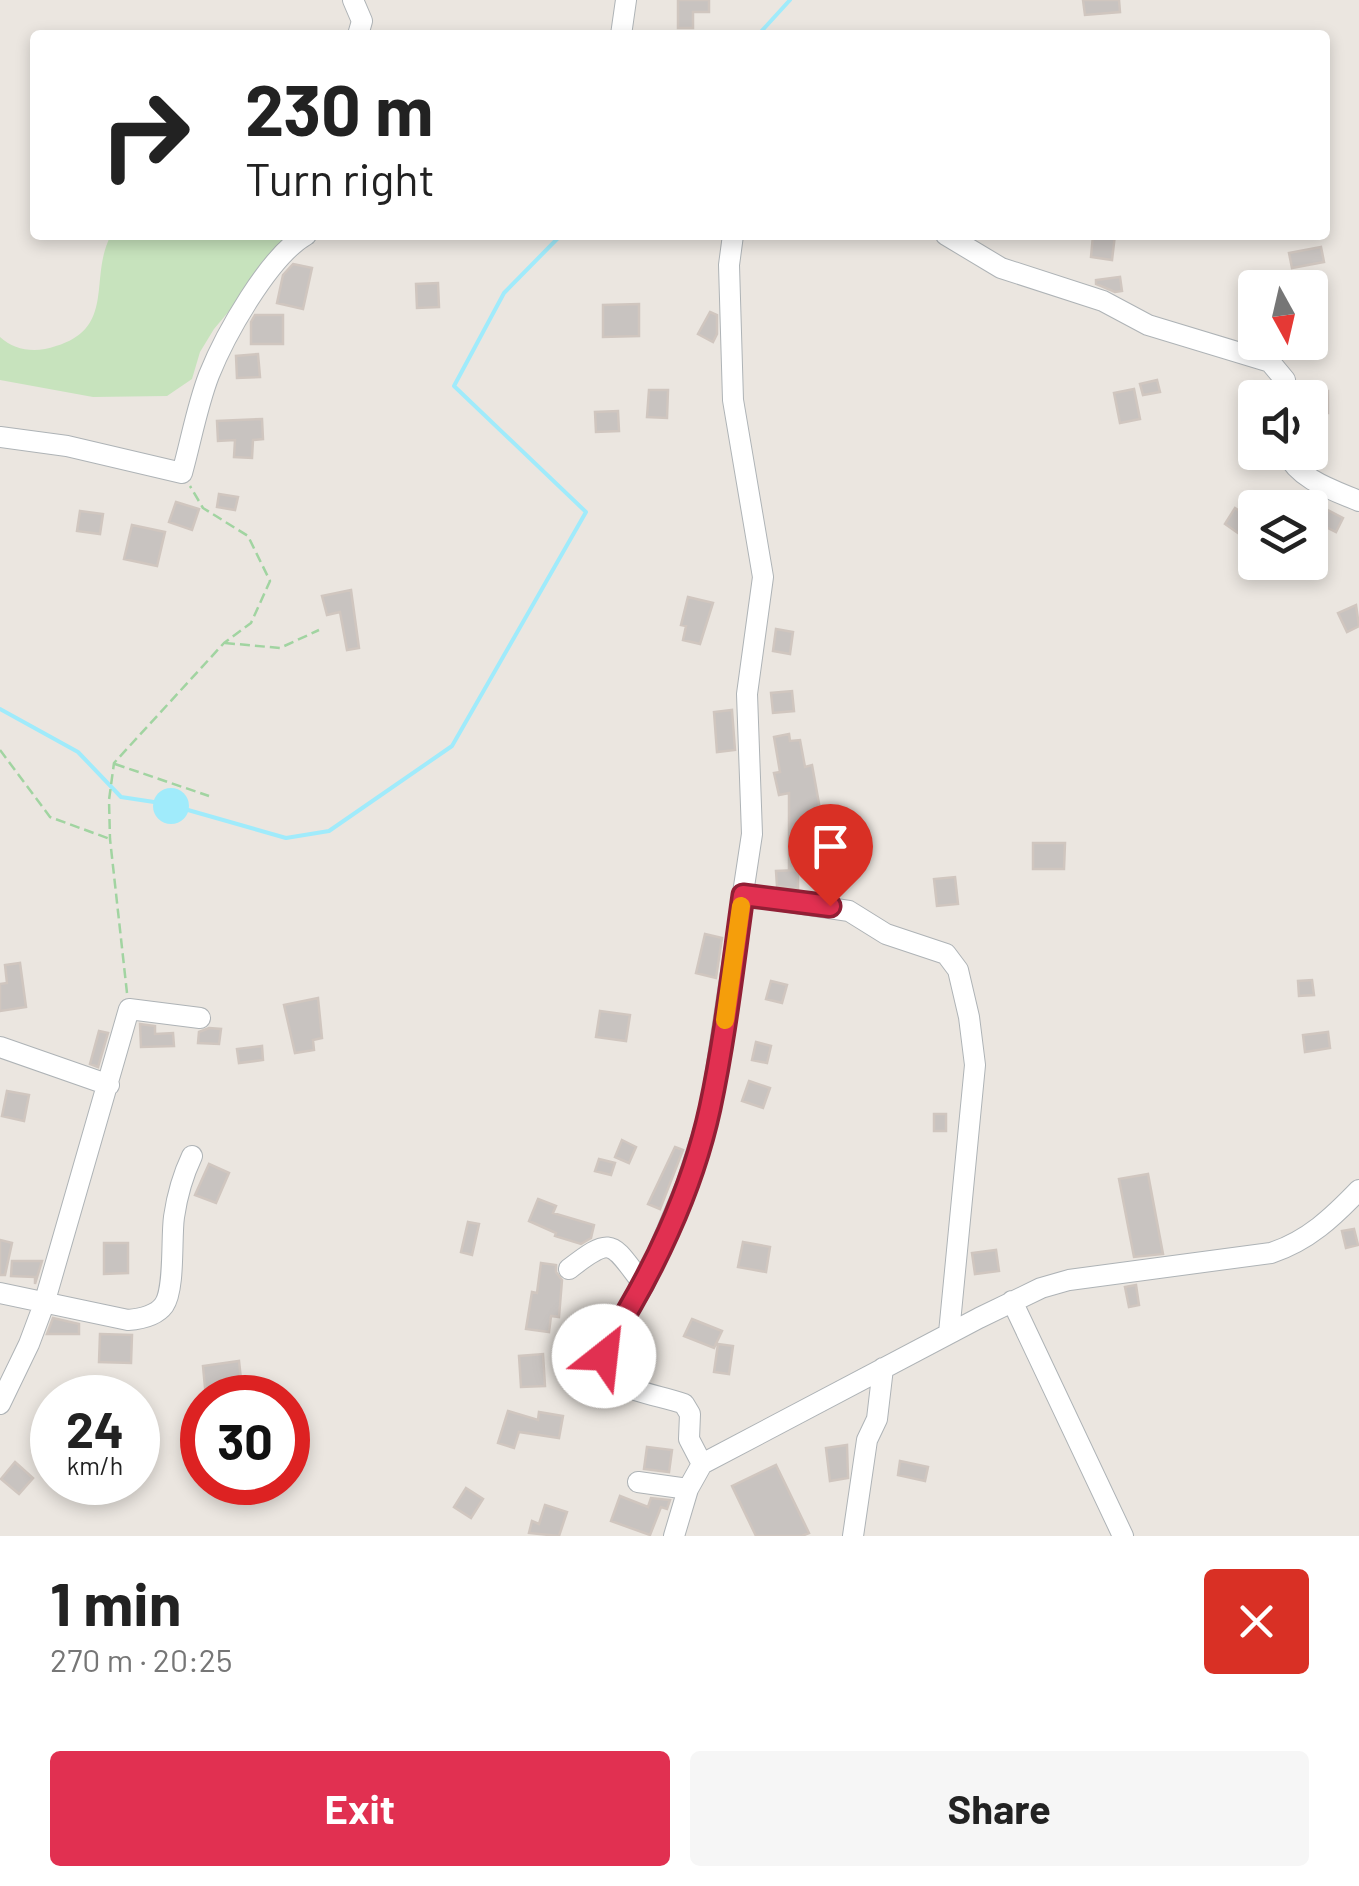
<!DOCTYPE html>
<meta charset="utf-8">
<style>
body{margin:0;font-family:Barlow,sans-serif;background:#f6f6f6;color:#222;height:100vh;display:flex;flex-direction:column;font-size:38px;white-space:nowrap}
*{box-sizing:border-box;margin:0}
p{font-size:32px;color:#767676}
.icon{flex:none;width:55px;height:55px;fill:none;stroke:currentColor;stroke-width:2;stroke-linecap:round;stroke-linejoin:round}
.map{position:relative;height:1536px;overflow:hidden}
.panel{display:flex;flex-direction:column;background:#fff;flex:1}
.panel>*{flex:none}
.banner{position:absolute;left:30px;top:30px;width:1300px;height:210px;border-radius:10px;box-shadow:0 5px 15px #0003;background:#fff;color:#222;overflow:hidden}
.needle{width:65px;rotate:172deg}
.tools{position:absolute;left:1238px;top:270px;display:grid;gap:20px}
.tools a{display:grid;place-items:center;width:90px;height:90px;border-radius:10px;background:#fff;box-shadow:0 5px 15px #0003;font-size:50px}
.speed{position:absolute;left:30px;top:1375px;display:flex;gap:20px;font-size:50px;font-weight:700;text-align:center}
.speed>*{display:grid;place-content:center;width:130px;height:130px;border-radius:50%;background:#fff;box-shadow:0 5px 15px #0003;line-height:1}
.speed small{font-size:25px;font-weight:400}
.speed .limit{border:15px solid #d22;background:#fff;color:#111}
.pin{position:absolute;display:grid;place-items:center;width:85px;height:85px;color:#fff;margin:-102px -42px;border-radius:50% 50% 50% 0;rotate:-45deg;box-shadow:0 0 10px #0007}
.pin .icon{rotate:45deg}
.me{position:absolute;width:110px;margin:-55px;rotate:29deg;stroke-linejoin:round;filter:drop-shadow(0 0 8px #0008)}
.turn{display:flex;align-items:center;gap:35px;height:210px;padding:0 50px;font-size:45px}
.turn .icon{width:130px;height:130px;stroke-width:2.5}
.turn b{display:block;font-size:70px;line-height:85px}
.round{display:grid;place-items:center;flex:none;width:105px;height:105px;border-radius:10px;background:#f6f6f6}
.summary{display:flex;align-items:center;justify-content:space-between;height:170px;padding:0 50px}
h1{font-size:60px;font-weight:700;line-height:75px}
.action{display:flex;gap:20px;margin-top:auto;padding:20px 50px}
.action a{flex:1;height:115px;border-radius:10px;background:#e13051;color:#fff;font-size:40px;font-weight:700;line-height:115px;text-align:center}
.action a+a{background:#f6f6f6;color:#222}
.map>svg:first-child{display:block}
.green{fill:#c7e3bd}
.water{fill:#a0ebfb}
.lines{fill:none;stroke-linecap:round;stroke-linejoin:round}
.stream{stroke:#a0ebfb;stroke-width:4}
.building{fill:#c8c3c0;stroke:#d0c6bf;stroke-width:2.5}
.minor-casing{stroke:#aeb3b6;stroke-width:22}
.path{stroke:#a1d4a1;stroke-width:2.5;stroke-dasharray:10 5;stroke-linecap:butt}
.minor{stroke:#fff;stroke-width:20}
.route-casing{stroke:#921f35;stroke-width:25}
.route{stroke:#e13051;stroke-width:18}
.slow{stroke:#f59e0b;stroke-width:18}
</style>
<div class="map">
<svg width="1359" height="1536" viewBox="0 0 1359 1536">
<rect width="100%" height="100%" fill="#ebe6e0"/>
<!-- green -->
<path class="green" d="M111,235H293L214,329L200,352L192,379L167,396L93,397L0,380V337C12,348 28,352 45,349C120,333 87,280 111,235Z"/>
<!-- water -->
<path class="water" d="M153 806a18 18 0 1 1 36 0a18 18 0 1 1-36 0Z"/>
<g class="lines">
<!-- stream -->
<path class="stream" d="M758,35L790,0
M0,709L78,752L121,797L154,802
M188,810L286,838L329,831L452,746L586,512L454,386L504,293L561,235"/>
</g>
<!-- building -->
<path class="building" d="M678,0H709V12H693V28H678Z
M1083,0H1119L1120,12L1085,15Z
M1093,235H1115L1112,260L1091,257Z
M1321,247L1324,262L1292,268L1289,253Z
M293,264L312,268L303,309L277,303L283,275Z
M1120,277L1122,291L1115,292L1096,284V280Z
M438,283L439,307L417,308L416,284Z
M639,304V336L603,337V305Z
M710,312L717,315V334L713,342L698,334Z
M255,315H283V344H251V322Z
M258,354L260,377L237,378L236,356Z
M1157,380L1160,392L1143,395L1140,384Z
M1134,389L1140,419L1120,423L1114,393Z
M649,390H668L667,418L647,417Z
M1312,391H1328V413H1313Z
M618,411L619,431L596,432L595,412Z
M262,419L263,439L253,440L252,458L234,457L235,440L218,441L217,421Z
M219,494L238,497L235,510L217,507Z
M176,502L199,509L192,530L169,522Z
M1318,505L1343,518L1336,532L1310,519Z
M1235,508L1255,522V530L1248,540L1225,524Z
M80,511L103,514L100,534L77,531Z
M132,525L165,532L157,566L124,559Z
M351,590L359,648L347,650L340,612L327,615L322,596Z
M688,597L713,603L700,644L683,640L686,626L681,625Z
M1356,605L1359,626L1347,632L1338,613Z
M776,629L793,632L790,654L773,651Z
M792,691L794,711L773,713L771,693Z
M732,710L735,750L717,752L714,712Z
M789,734L790,741L800,740L805,767L812,765L822,820L847,818L850,850L814,852V868H789V793L779,795L774,773L780,772L774,737Z
M1033,843H1065L1064,869H1033Z
M798,870V889L777,886L776,871Z
M955,877L958,904L937,906L934,879Z
M705,934L722,938L716,978L696,973Z
M20,963L26,1007L0,1011V984L7,983L5,965Z
M1312,980L1314,995L1299,996L1298,981Z
M771,981L787,985L782,1003L766,999Z
M318,998L322,1038L313,1040L314,1050L295,1053L284,1005Z
M600,1011L630,1015L626,1041L596,1037Z
M140,1024L155,1026V1034L173,1033L174,1046L141,1047Z
M209,1028L221,1029L219,1044L198,1043L199,1032Z
M99,1031L108,1033L98,1067L90,1064Z
M1328,1032L1330,1048L1305,1052L1303,1035Z
M756,1042L771,1046L767,1063L752,1060Z
M262,1046L263,1060L239,1063L237,1049Z
M749,1081L770,1088L763,1108L742,1101Z
M7,1091L29,1095L24,1121L2,1116Z
M934,1114H946V1131H934Z
M622,1140L636,1147L629,1163L615,1157Z
M675,1147L683,1150L660,1209L648,1204Z
M599,1159L615,1163L611,1175L595,1171Z
M209,1164L229,1173L216,1203L195,1195Z
M1148,1174L1163,1254L1134,1257L1119,1179Z
M538,1199L556,1206L553,1213L594,1225L591,1238L581,1244L555,1236L556,1233L529,1221Z
M468,1222L479,1224L472,1255L461,1252Z
M1354,1229L1358,1245L1346,1248L1342,1231Z
M0,1240L12,1243L5,1275H0Z
M743,1242L770,1247L766,1272L738,1267Z
M104,1243H128V1273L104,1274Z
M996,1250L999,1271L975,1274L972,1253Z
M12,1261H42L35,1284V1277L11,1276Z
M541,1263L556,1265V1272L562,1280L559,1317L551,1316L549,1332L526,1329L532,1292L537,1293Z
M1136,1285L1139,1305L1129,1307L1125,1287Z
M53,1318L79,1324V1334H47Z
M692,1319L722,1331L714,1348L684,1336Z
M100,1334L132,1335L131,1363L99,1362Z
M718,1344L733,1346L729,1374L714,1372Z
M543,1354L545,1386L521,1387L519,1356Z
M239,1361L243,1398H206L203,1366Z
M508,1411L538,1420L539,1412L563,1416L559,1438L519,1432L514,1448L498,1443Z
M847,1445L848,1478L830,1481L826,1448Z
M647,1447L672,1450L669,1472L644,1469Z
M900,1461L928,1467L925,1481L898,1475Z
M15,1462L33,1478L19,1494L1,1479Z
M776,1465L809,1533L802,1536H756L732,1486Z
M466,1488L483,1499L471,1518L454,1507Z
M620,1496L648,1507L651,1498L670,1500L667,1509L661,1507L650,1535L611,1521Z
M545,1505L567,1512L559,1536L529,1533L532,1521L539,1524Z"/>
<g class="lines">
<!-- minor casing -->
<g class="minor-casing">
<path id="minor" d="M353,0L362,21L358,35
M621,35L626,0
M946,235L1001,268L1103,301L1148,325L1270,362L1285,380L1288,398
M0,437L67,446L182,473C191,441 197,406 209,375C225,335 269,256 306,235
M1286,452C1299,480 1333,490 1359,501
M743,895L849,911L886,934L946,954L958,970L969,1017L975,1065L949,1333
M0,1047L109,1085
M569,1269C614,1234 611,1243 644,1285
M0,1293L128,1320C141,1319 156,1316 164,1305C175,1289 171,1238 174,1217C177,1196 183,1175 192,1156
M1012,1301L1123,1536
M0,1404L29,1344L44,1304L129,1009L200,1018
M702,1464L689,1439L690,1414L684,1404C654,1392 595,1392 606,1346L644,1285L686,1185L710,1110L752,834L747,694L763,577L733,400L729,265L733,235
M638,1482L688,1489
M674,1536L688,1489L702,1464L979,1318L1041,1288L1069,1280L1271,1253C1308,1241 1333,1217 1359,1190
M853,1536L867,1440L877,1419L883,1368"/>
</g>
<!-- path -->
<path class="path" d="M225,643L280,648L319,630
M0,750L50,817L110,839
M115,764L209,796
M127,993L110,839L109,800L114,763L224,643L251,623L270,581L248,536L203,508L190,486"/>
<!-- minor -->
<use href="#minor" class="minor"/>
</g>
<g class="lines">
<!-- route casing -->
<g class="route-casing">
<path id="route" d="M604,1356L606,1346C652,1275 692,1191 710,1108C725,1038 733,966 743,895L830,906"/>
</g>
<!-- route -->
<use href="#route" class="route"/>
<!-- slow -->
<path class="slow" d="M725,1020L741,906"/>
</g>
</svg>
<div class="tools">
<a><svg class="needle" viewBox="-14 -14 28 28"><path d="M0-13l5 13h-10z" fill="#e53935"/><path d="M0 13l5-13h-10z" fill="#767676"/></svg></a>
<a><svg class="icon" aria-label="sound" viewBox="0 0 24 24"><path d="M4 9h4l5-4v14l-5-4H4zM17 9q2 3 0 6"/></svg></a>
<a><svg class="icon" aria-label="layers" viewBox="0 0 24 24"><path d="M12 4l9 5-9 5-9-5zM3 14l9 5 9-5"/></svg></a>
</div>
<div class="speed"><div>24<small>km/h</small></div><div class="limit">30</div></div>
<div class="pin" style="left:830px;top:906px;background:#d93025"><svg class="icon" aria-label="arrive" viewBox="0 0 24 24"><path d="M6 21V4h12l-3 4 3 4H6"/></svg></div>
<svg class="me" style="left:604px;top:1356px" viewBox="-20 -20 40 40"><circle r="19" fill="#fff"/><path d="M0-13L10 11 0 6-10 11z" fill="#e13051"/></svg>
<div class="banner">
<div class="turn"><svg class="icon" aria-label="right" viewBox="0 0 24 24"><path d="M7 20v-9h11M14 6l5 5-5 5"/></svg><div><b>230 m</b>Turn right</div></div>
</div>
</div>
<section class="panel">
<div class="summary"><div><h1>1 min</h1><p>270 m · 20:25</p></div><a class="round" style="background:#d93025;color:#fff"><svg class="icon" aria-label="close" viewBox="0 0 24 24"><path d="M6 6l12 12M18 6L6 18"/></svg></a></div>
<div class="action"><a>Exit</a><a>Share</a></div>
</section>
